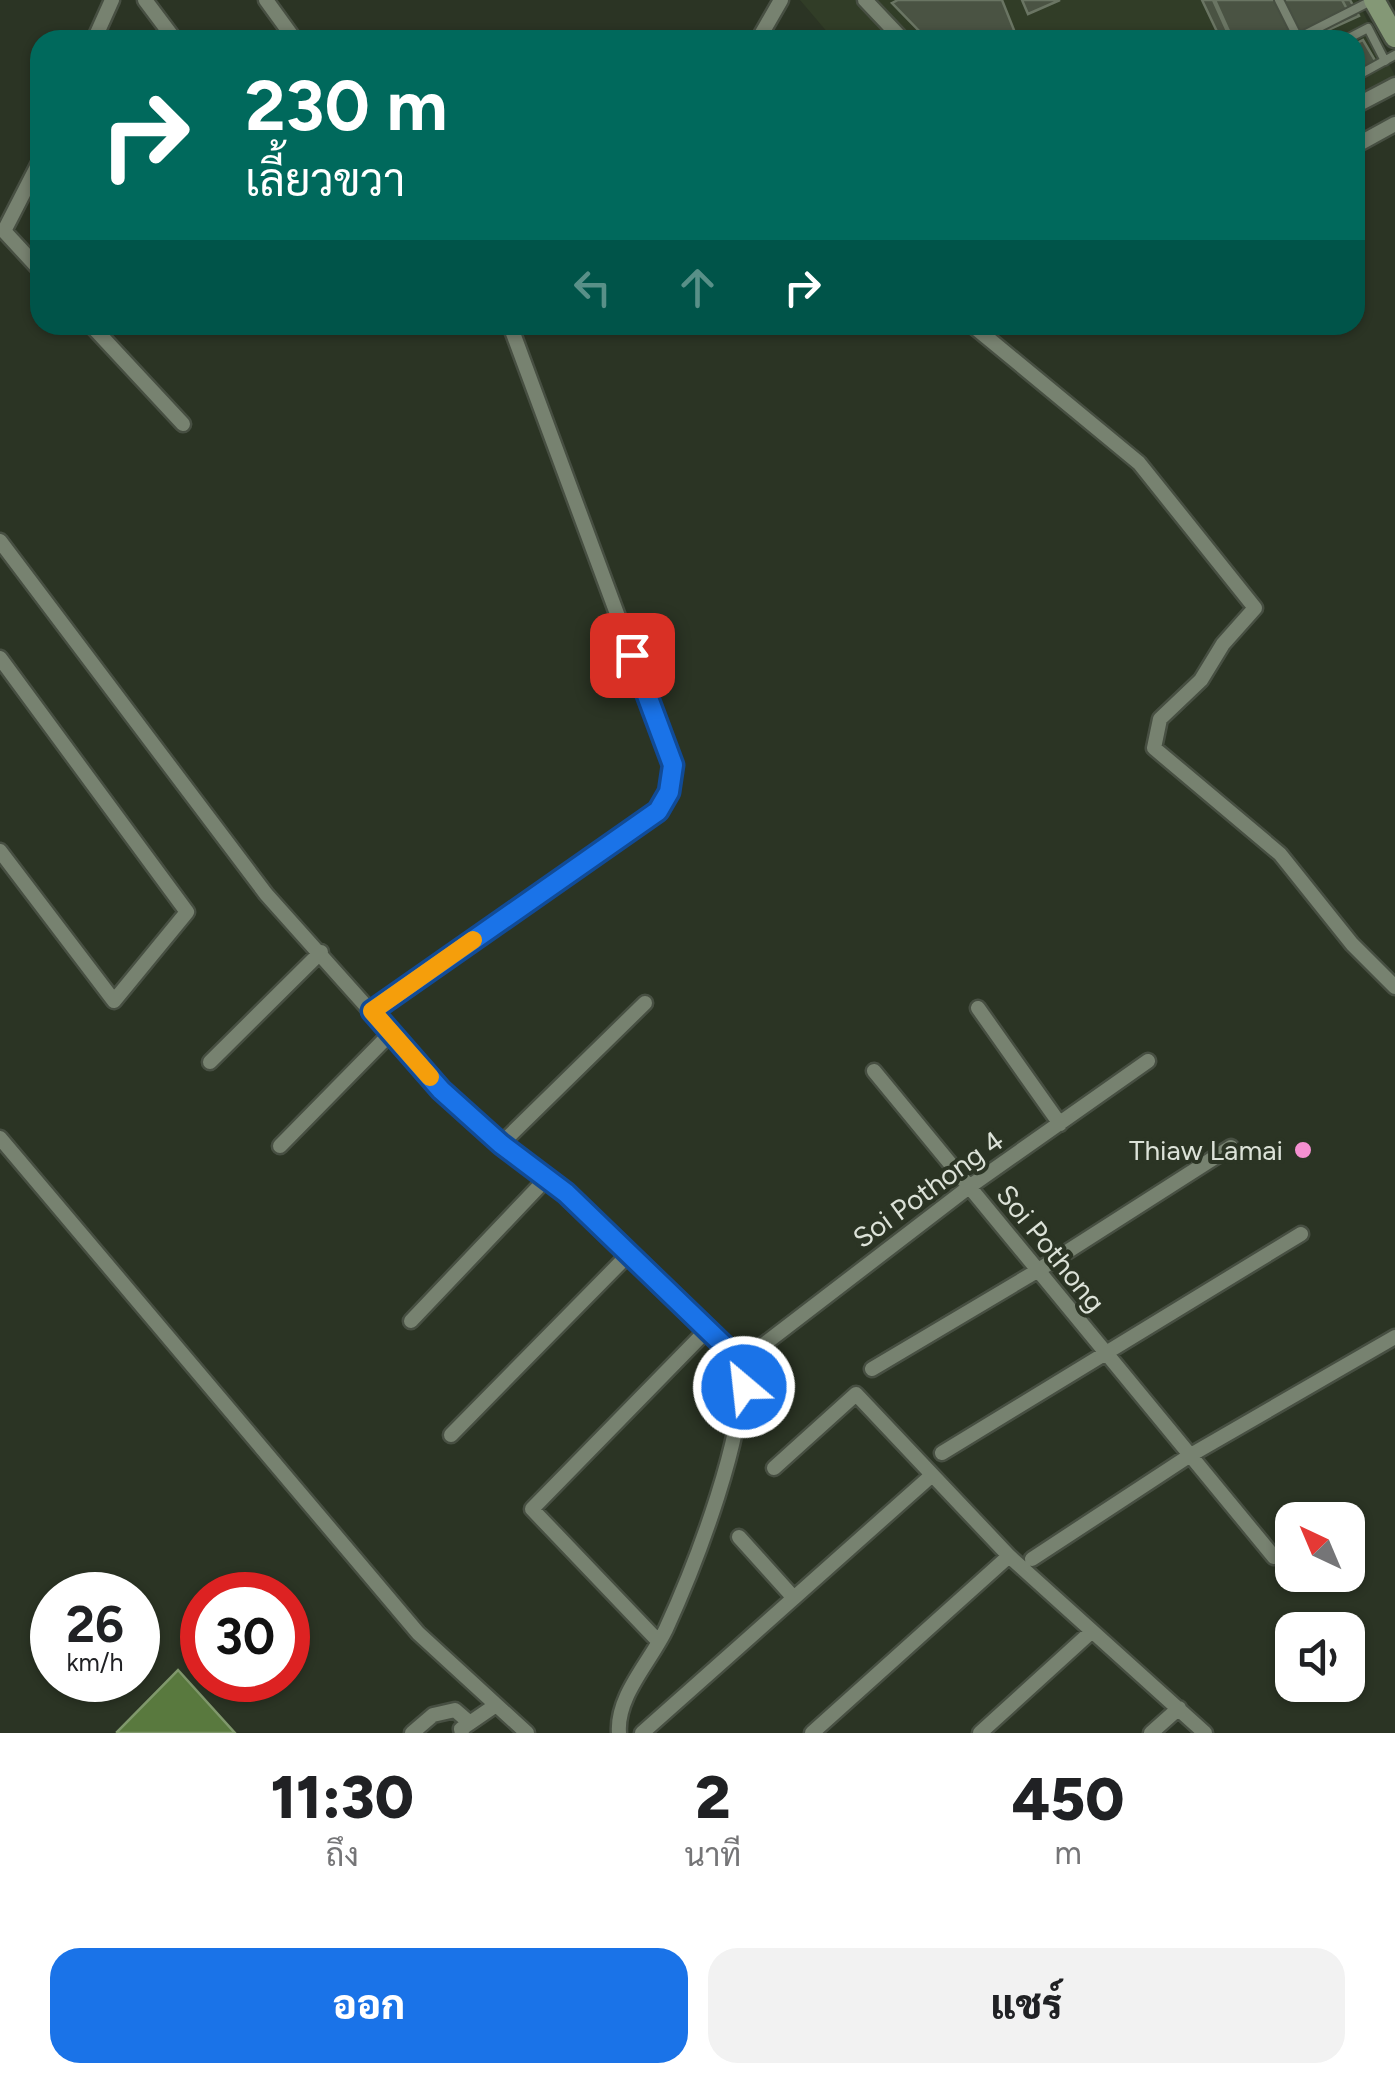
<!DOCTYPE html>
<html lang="th">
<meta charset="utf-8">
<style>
body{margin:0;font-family:Figtree,Sarabun,sans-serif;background:#f2f2f2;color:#202124;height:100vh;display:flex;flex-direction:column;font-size:38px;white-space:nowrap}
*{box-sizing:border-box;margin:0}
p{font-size:32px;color:#757577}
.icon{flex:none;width:55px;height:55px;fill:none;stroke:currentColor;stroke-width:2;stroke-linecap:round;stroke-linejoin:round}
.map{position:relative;height:1733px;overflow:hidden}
.panel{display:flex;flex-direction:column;background:#fff;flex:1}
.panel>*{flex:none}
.hud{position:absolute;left:30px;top:30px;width:1335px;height:305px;border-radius:30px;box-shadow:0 2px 8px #0004;background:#00695c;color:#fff;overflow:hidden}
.needle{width:65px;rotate:316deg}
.buttons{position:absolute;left:1275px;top:1502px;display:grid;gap:20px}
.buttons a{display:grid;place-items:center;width:90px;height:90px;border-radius:20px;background:#fff;box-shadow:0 2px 8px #0004;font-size:50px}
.speed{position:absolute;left:30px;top:1572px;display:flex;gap:20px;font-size:50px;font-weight:700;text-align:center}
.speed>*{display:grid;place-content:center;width:130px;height:130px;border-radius:50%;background:#fff;box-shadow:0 2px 8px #0004;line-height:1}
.speed small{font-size:25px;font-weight:400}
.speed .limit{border:15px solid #d22;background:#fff;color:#111}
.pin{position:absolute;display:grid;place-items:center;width:85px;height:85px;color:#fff;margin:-42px;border-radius:20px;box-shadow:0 5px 15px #0006}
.me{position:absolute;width:110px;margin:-55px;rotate:332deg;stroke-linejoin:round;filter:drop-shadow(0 0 8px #0008)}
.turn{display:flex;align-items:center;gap:35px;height:210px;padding:0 50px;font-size:45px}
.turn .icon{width:130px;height:130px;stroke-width:2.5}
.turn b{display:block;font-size:70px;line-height:85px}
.lanes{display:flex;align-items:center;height:95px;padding:0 50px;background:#0003;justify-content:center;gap:50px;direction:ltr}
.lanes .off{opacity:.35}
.eta{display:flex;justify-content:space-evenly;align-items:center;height:170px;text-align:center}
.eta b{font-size:60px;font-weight:800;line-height:70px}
.primary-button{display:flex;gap:20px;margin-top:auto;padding:20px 50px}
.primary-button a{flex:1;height:115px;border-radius:30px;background:#1a73e8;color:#fff;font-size:40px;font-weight:800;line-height:115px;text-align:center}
.primary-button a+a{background:#f2f2f2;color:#202124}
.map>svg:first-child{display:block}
.built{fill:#313d27}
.water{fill:#59793e;stroke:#80986c;stroke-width:2.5}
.building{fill:#4a5343;stroke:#6a7563;stroke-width:2.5}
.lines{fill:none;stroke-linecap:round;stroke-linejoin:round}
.lane-casing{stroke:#474f42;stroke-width:12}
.street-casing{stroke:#474f42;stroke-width:19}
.secondary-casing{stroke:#474f42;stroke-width:25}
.lane{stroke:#778270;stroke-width:8}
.street{stroke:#778270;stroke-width:14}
.secondary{stroke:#849876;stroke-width:20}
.route-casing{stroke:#114b97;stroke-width:25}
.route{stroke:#1a73e8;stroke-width:18}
.slow{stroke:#f59e0b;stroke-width:18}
.poi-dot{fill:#f590d1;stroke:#2b3424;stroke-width:4}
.labels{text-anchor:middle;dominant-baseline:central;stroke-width:8;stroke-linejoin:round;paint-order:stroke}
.poi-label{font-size:28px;fill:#dce2d8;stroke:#2b3424;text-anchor:end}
.street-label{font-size:28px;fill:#dce2d8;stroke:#2b3424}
</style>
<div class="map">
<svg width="1395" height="1733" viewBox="0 0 1395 1733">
<rect width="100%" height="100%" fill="#2b3424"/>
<!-- built -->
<path class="built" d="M800,0H1357L1395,76L1355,97V40H834Z"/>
<!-- water -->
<path class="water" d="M178,1670L235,1733H118L117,1732Z"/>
<!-- building -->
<path class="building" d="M898,0H1002L1018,40H928L892,3Z
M1022,0H1060L1028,14Z
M1202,0H1213L1231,40H1221Z
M1215,0H1350L1359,16L1306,40H1233Z
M1282,0H1342L1347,9L1301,34Z
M1363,40L1376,62L1355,74V44Z"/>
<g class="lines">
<!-- lane casing -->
<g class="lane-casing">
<path id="lane" d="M1279,0L1298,38L1373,0
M1345,40L1368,28L1385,61
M1355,77L1395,55"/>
</g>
<!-- street casing -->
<g class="street-casing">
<path id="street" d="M145,0L175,40
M266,0L295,40
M865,0L903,40
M94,40L112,0
M758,40L781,0
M1355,106L1395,85
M1355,146L1395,124
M40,161L4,231L40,270
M91,325L183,424
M972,325L1139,463L1255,608L1223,644L1201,680L1160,719L1154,748L1280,854L1352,944L1395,987
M0,541L266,894L441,1090L501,1144L566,1193L741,1362C749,1428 695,1566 666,1629C651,1661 616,1696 619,1733
M0,658L187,912L114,1001L0,851
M978,1008L1060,1124
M373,1011L658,811L669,792L673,765L510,325
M210,1062L321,952
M874,1071L1274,1557
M0,1138L418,1633L527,1733
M501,1144L645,1003
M280,1146L391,1033
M411,1321L546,1179
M741,1362L969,1187L1148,1061
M872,1369L1037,1271L1231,1147
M451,1435L629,1254
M942,1453L1301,1234
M774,1468L856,1394L1009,1556L1205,1733
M739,1537L793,1597
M1032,1559L1189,1456L1395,1337
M659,1642L532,1509L706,1331
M412,1733L433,1715L455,1710L470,1723
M462,1733L461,1729L496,1705
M642,1733L931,1476
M812,1733L1009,1556
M980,1733L1091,1632
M1151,1733L1179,1708"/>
</g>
<!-- secondary casing -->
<g class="secondary-casing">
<path id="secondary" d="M1374,0L1395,37"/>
</g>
<!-- lane -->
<use href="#lane" class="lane"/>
<!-- street -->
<use href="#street" class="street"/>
<!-- secondary -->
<use href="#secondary" class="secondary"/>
</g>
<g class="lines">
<!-- route casing -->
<g class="route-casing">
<path id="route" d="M632,655L673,765L669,792L658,811L372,1011L441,1090L501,1144L566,1193L741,1362L744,1387"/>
</g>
<!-- route -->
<use href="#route" class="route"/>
<!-- slow -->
<path class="slow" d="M430,1077L372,1011L473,940"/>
</g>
<!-- markers -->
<circle class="poi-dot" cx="1303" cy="1150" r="10"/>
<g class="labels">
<!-- poi labels -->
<g class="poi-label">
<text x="1283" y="1150">Thiaw Lamai</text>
</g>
<!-- street labels -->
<g class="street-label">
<text transform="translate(928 1189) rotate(-36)">Soi Pothong 4</text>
<text transform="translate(1051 1248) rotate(51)">Soi Pothong</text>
</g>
</g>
</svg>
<div class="buttons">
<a><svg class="needle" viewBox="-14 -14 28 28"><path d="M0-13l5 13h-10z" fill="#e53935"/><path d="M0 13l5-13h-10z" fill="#757577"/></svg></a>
<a><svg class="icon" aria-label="sound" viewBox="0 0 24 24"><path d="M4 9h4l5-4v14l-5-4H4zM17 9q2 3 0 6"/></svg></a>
</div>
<div class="speed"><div>26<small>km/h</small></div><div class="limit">30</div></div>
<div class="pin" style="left:632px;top:655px;background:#d93025"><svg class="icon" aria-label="arrive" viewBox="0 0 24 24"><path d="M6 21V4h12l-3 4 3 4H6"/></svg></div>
<svg class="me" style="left:744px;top:1387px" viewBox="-20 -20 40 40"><circle r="17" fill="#1a73e8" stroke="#fff" stroke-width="3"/><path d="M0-11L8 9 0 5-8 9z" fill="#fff"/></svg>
<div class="hud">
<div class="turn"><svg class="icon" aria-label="right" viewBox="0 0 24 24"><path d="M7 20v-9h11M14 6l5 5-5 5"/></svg><div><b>230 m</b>เลี้ยวขวา</div></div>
<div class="lanes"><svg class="icon off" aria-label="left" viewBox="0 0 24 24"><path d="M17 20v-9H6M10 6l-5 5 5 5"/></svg><svg class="icon off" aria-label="ahead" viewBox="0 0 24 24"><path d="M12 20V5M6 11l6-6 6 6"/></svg><svg class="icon" aria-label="right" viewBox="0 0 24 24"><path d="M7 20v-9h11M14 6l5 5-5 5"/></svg></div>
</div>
</div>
<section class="panel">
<div class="eta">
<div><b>11:30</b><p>ถึง</p></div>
<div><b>2</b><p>นาที</p></div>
<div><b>450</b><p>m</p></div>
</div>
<div class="primary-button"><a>ออก</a><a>แชร์</a></div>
</section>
